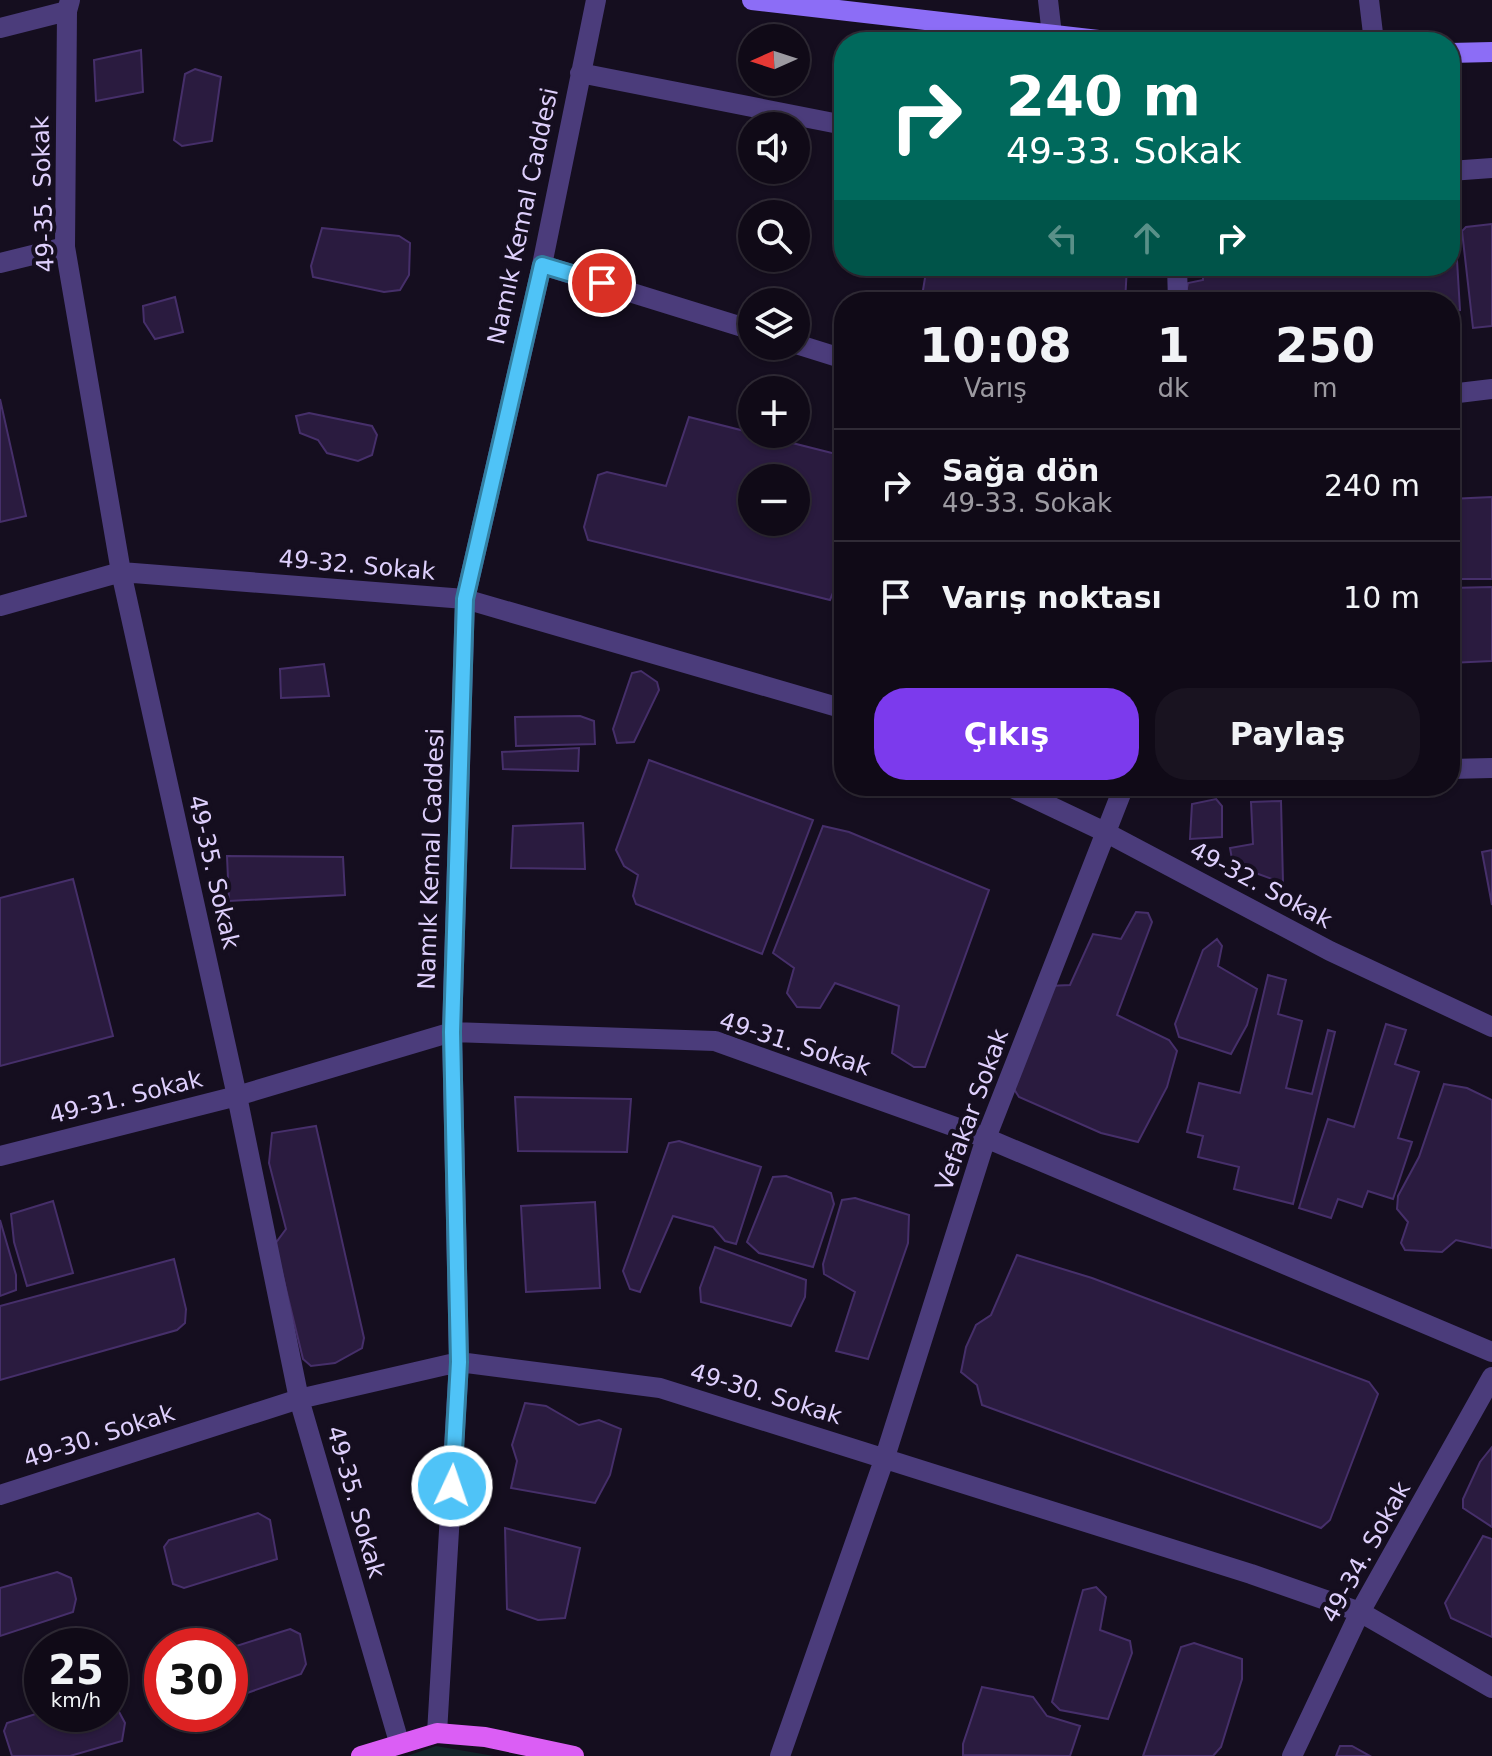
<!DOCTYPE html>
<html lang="tr">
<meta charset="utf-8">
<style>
body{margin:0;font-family:"DejaVu Sans",sans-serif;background:#191320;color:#f1f3f6;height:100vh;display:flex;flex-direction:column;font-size:30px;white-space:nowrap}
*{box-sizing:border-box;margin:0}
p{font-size:26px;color:#9c9aa1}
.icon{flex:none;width:44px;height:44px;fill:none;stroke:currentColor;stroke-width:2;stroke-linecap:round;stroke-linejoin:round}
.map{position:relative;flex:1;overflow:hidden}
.sheet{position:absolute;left:834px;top:292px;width:626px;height:504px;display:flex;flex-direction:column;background:#100a17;border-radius:32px;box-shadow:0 2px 6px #0004,0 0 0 2px #302b36}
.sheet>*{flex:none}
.top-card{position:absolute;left:834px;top:32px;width:626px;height:244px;border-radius:32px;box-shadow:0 2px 6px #0004,0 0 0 2px #302b36;background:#00695c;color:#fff;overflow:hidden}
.needle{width:52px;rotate:267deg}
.buttons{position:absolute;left:738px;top:24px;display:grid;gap:16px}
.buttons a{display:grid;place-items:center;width:72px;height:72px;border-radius:50%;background:#100a17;box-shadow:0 2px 6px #0004,0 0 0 2px #302b36;font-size:40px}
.speed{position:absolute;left:24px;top:1628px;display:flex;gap:16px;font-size:40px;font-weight:700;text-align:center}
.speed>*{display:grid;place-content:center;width:104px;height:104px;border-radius:50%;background:#100a17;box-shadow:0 2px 6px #0004,0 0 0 2px #302b36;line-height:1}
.speed small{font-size:20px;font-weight:400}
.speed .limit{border:12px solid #d22;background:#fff;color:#111}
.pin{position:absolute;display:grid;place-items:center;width:68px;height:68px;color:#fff;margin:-34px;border:4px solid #fff;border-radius:50%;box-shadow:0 2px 8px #0007}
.me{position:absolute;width:88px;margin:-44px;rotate:3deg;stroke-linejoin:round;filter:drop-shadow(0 0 6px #0008)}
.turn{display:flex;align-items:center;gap:28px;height:168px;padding:0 40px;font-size:36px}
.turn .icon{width:104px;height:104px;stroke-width:2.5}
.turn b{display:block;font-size:56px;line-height:68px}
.lanes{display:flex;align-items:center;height:76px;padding:0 40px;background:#0003;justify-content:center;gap:40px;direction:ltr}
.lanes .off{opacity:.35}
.eta{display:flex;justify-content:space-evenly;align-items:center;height:136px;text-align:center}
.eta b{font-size:48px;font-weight:700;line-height:56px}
.button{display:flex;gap:16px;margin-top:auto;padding:16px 40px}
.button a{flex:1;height:92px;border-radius:32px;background:#7c3aed;color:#fff;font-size:32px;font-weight:700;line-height:92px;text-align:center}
.button a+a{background:#191320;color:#f1f3f6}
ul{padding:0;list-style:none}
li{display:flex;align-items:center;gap:24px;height:112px;padding:0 40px;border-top:2px solid #302b36}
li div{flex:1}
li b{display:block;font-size:30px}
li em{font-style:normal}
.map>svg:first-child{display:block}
.green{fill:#122529}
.building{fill:#2a1b3f;stroke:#462f6a;stroke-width:2;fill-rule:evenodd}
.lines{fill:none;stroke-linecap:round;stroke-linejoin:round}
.street{stroke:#4b3c7b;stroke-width:20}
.secondary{stroke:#8c6df6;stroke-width:20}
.primary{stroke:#db5ef5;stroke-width:20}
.route-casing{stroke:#337fa1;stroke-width:20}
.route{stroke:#4fc3f7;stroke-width:14}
.labels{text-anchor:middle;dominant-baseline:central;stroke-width:8;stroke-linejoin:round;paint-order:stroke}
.street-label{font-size:24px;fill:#decffc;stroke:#150e1f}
</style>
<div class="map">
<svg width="1492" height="1756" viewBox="0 0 1492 1756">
<rect width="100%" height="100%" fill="#150e1f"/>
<!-- green -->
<path class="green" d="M436,1746L494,1756H407Z"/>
<!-- building -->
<path class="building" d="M141,50L143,92L96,101L94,60Z
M195,69L221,77L212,141L182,146L174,140L185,74Z
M1492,224V326L1473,328L1462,231L1466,227Z
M1450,227H1455L1460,310L1450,311V302H1184L1188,283L1203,280V266H1450Z
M322,228L399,236L410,243L409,275L400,290L384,292L313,277L311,266Z
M927,266H1127L1125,302H921Z
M175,297L183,332L155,339L144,322L143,306Z
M0,399L26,516L0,522Z
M309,413L372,426L377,435L372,455L358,461L327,453L318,440L300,433L296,416Z
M689,417L844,456V566L830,600L588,540L584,527L598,475L607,472L666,486ZM752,478H796V522H752Z
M1492,497V579H1450V499Z
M1492,587V661L1450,663V588Z
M324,664L329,696L281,698L280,669Z
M641,671L657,682L659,690L634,742L617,743L613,729L632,673Z
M580,716L594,721L595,744L516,746L515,717Z
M579,748L578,771L503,769L502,752Z
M649,760L813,820L762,954L636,904L633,896L638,875L624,866L616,850Z
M1216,799L1222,806V837L1190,839L1192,804Z
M1281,801L1283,883L1253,872L1232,859L1230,848L1253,844L1251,802Z
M583,823L585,869L511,868L513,826Z
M823,826L849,832L989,890L925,1067H914L892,1053L899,1006L835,983L820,1008L797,1007L787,993L794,968L773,953Z
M1492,850V905L1482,852Z
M227,856L343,857L345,895L229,901Z
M73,879L113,1036L0,1066V898Z
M1136,912L1148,913L1152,922L1117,1015L1169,1040L1177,1051L1167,1087L1138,1142L1101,1133L1019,1097L1010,1083L1048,986L1070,985L1093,934L1121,939Z
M1217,939L1222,946L1218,966L1257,989L1247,1025L1231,1054L1179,1037L1175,1024L1203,950Z
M1268,975L1286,980L1278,1014L1302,1021L1286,1088L1312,1094L1328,1030L1335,1032L1293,1204L1234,1189L1239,1167L1198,1157L1203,1136L1187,1132L1199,1083L1240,1093Z
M1386,1024L1406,1030L1395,1064L1419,1072L1398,1138L1412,1142L1393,1199L1368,1191L1362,1207L1338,1199L1331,1218L1299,1208L1328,1119L1354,1127Z
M1444,1084L1467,1088L1492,1100V1248L1456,1240L1442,1252L1405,1250L1401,1243L1408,1222L1397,1209L1398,1196L1419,1157Z
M515,1097L631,1099L627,1152L518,1151Z
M316,1126L364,1338L362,1348L335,1363L311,1366L303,1359L275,1244L286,1229L269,1163L272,1133Z
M679,1141L761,1167L736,1244L725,1241L713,1227L673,1216L640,1292L630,1289L623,1271L669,1143Z
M786,1176L831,1193L834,1204L813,1267L759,1253L747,1242L773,1177Z
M855,1198L909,1215L908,1243L868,1359L836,1351L855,1292L824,1274L823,1264L842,1200Z
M53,1201L73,1273L27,1286L14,1242L11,1214Z
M595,1202L600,1288L526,1292L521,1206Z
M0,1220L16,1275V1290L0,1296Z
M715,1247L806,1280L805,1297L791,1326L701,1302L700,1288Z
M1017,1255L1092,1278L1369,1382L1378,1394L1330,1520L1321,1528L982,1405L977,1385L961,1372L966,1347L976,1325L991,1315Z
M174,1259L186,1309L185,1323L177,1330L0,1380V1306Z
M525,1403L546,1406L579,1425L599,1420L621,1429L610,1475L595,1503L511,1488L517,1461L512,1445Z
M1492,1447V1527L1463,1508V1499L1480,1462Z
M258,1513L270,1520L277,1559L184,1588L173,1584L164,1547L169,1540Z
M505,1528L580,1548L565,1618L538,1620L507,1609Z
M1483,1536L1492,1539V1637L1451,1618L1445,1603Z
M57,1572L71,1578L76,1599L73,1612L0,1636V1588Z
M1096,1587L1106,1597L1100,1630L1130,1641L1132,1653L1108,1719L1060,1710L1052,1702L1083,1590Z
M290,1629L300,1634L306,1664L301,1674L230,1699V1648Z
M1194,1643L1242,1659V1679L1221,1747L1213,1756H1143L1181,1647Z
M982,1687L1033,1697L1047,1716L1080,1726L1070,1756L963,1755V1744Z
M110,1695L125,1723L122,1741L70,1756H12L4,1731L7,1723L42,1712L110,1714Z
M1340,1746H1352L1370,1756H1336Z"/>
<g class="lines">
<!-- street -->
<path class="street" d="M70,0L67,11L65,247L121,572L237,1096L299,1399L399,1742
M1048,0L1052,35
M1369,0L1374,42
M0,28L67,11
M580,73L844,125
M1450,171L1492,168
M0,263L65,247
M542,265L752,330
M1177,266L1178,302
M796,344L844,359
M1450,394L1492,389
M0,606L121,572L465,599L844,709
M1450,769L1492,768
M1008,786L1105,832L1330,951L1492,1027
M0,1156L237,1096L452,1032L715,1041L986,1138L1492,1352
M0,1495L299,1399L459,1362L660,1388L1251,1574L1360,1612L1492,1688
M437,1733L459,1362L452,1032L465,599L542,265L596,0
M780,1756L885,1457L986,1138L1124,786
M1292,1756L1360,1612L1492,1377"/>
<!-- secondary -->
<path class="secondary" d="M752,0L1116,42
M1450,53L1492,52"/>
<!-- primary -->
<path class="primary" d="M361,1756L437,1733L485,1737L574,1756"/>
</g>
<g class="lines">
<!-- route casing -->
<g class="route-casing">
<path id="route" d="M452,1486L459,1362L452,1032L465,599L542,265L602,283"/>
</g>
<!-- route -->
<use href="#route" class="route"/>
</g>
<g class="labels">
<!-- street labels -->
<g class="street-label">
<text transform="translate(43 194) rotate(-92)">49-35. Sokak</text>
<text transform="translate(523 216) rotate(-78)">Namık Kemal Caddesi</text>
<text transform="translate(357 565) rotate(5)">49-32. Sokak</text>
<text transform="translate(431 859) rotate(-88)">Namık Kemal Caddesi</text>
<text transform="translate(214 872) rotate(77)">49-35. Sokak</text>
<text transform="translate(1261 885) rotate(28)">49-32. Sokak</text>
<text transform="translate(795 1044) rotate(18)">49-31. Sokak</text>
<text transform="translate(126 1097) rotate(-14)">49-31. Sokak</text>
<text transform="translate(972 1110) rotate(-70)">Vefakar Sokak</text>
<text transform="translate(766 1394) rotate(17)">49-30. Sokak</text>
<text transform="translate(99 1436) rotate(-18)">49-30. Sokak</text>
<text transform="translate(356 1502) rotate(74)">49-35. Sokak</text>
<text transform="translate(1366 1552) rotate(-61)">49-34. Sokak</text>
</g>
</g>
</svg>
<div class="buttons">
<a><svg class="needle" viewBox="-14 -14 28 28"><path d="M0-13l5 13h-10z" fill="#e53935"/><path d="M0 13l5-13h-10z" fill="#9c9aa1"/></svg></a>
<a><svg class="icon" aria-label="sound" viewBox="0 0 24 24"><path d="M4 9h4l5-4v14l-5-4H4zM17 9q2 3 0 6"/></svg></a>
<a><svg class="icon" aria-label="search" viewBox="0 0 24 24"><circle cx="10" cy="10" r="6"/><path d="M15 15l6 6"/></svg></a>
<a><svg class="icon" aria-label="layers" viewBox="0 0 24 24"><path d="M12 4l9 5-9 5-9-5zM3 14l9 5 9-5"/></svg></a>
<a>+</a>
<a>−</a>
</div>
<div class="speed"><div>25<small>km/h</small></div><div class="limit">30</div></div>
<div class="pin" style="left:602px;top:283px;background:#d93025"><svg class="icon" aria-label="arrive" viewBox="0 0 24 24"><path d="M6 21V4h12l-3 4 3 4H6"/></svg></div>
<svg class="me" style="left:452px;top:1486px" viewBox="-20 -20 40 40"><circle r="17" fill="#4fc3f7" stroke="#fff" stroke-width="3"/><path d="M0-11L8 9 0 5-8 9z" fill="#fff"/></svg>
<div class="top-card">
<div class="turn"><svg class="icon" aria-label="right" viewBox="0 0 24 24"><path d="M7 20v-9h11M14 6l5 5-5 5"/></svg><div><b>240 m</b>49-33. Sokak</div></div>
<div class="lanes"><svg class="icon off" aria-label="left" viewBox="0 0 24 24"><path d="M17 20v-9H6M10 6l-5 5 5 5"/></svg><svg class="icon off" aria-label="ahead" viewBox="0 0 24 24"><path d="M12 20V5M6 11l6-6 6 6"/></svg><svg class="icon" aria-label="right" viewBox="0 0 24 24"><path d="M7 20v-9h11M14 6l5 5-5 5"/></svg></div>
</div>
<section class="sheet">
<div class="eta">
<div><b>10:08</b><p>Varış</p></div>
<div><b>1</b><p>dk</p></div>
<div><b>250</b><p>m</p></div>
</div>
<ul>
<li><svg class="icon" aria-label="right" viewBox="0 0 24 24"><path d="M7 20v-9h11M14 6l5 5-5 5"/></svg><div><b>Sağa dön</b><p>49-33. Sokak</p></div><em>240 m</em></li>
<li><svg class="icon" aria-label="arrive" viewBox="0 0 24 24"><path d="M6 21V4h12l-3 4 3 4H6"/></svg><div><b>Varış noktası</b></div><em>10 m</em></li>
</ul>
<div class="button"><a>Çıkış</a><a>Paylaş</a></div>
</section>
</div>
